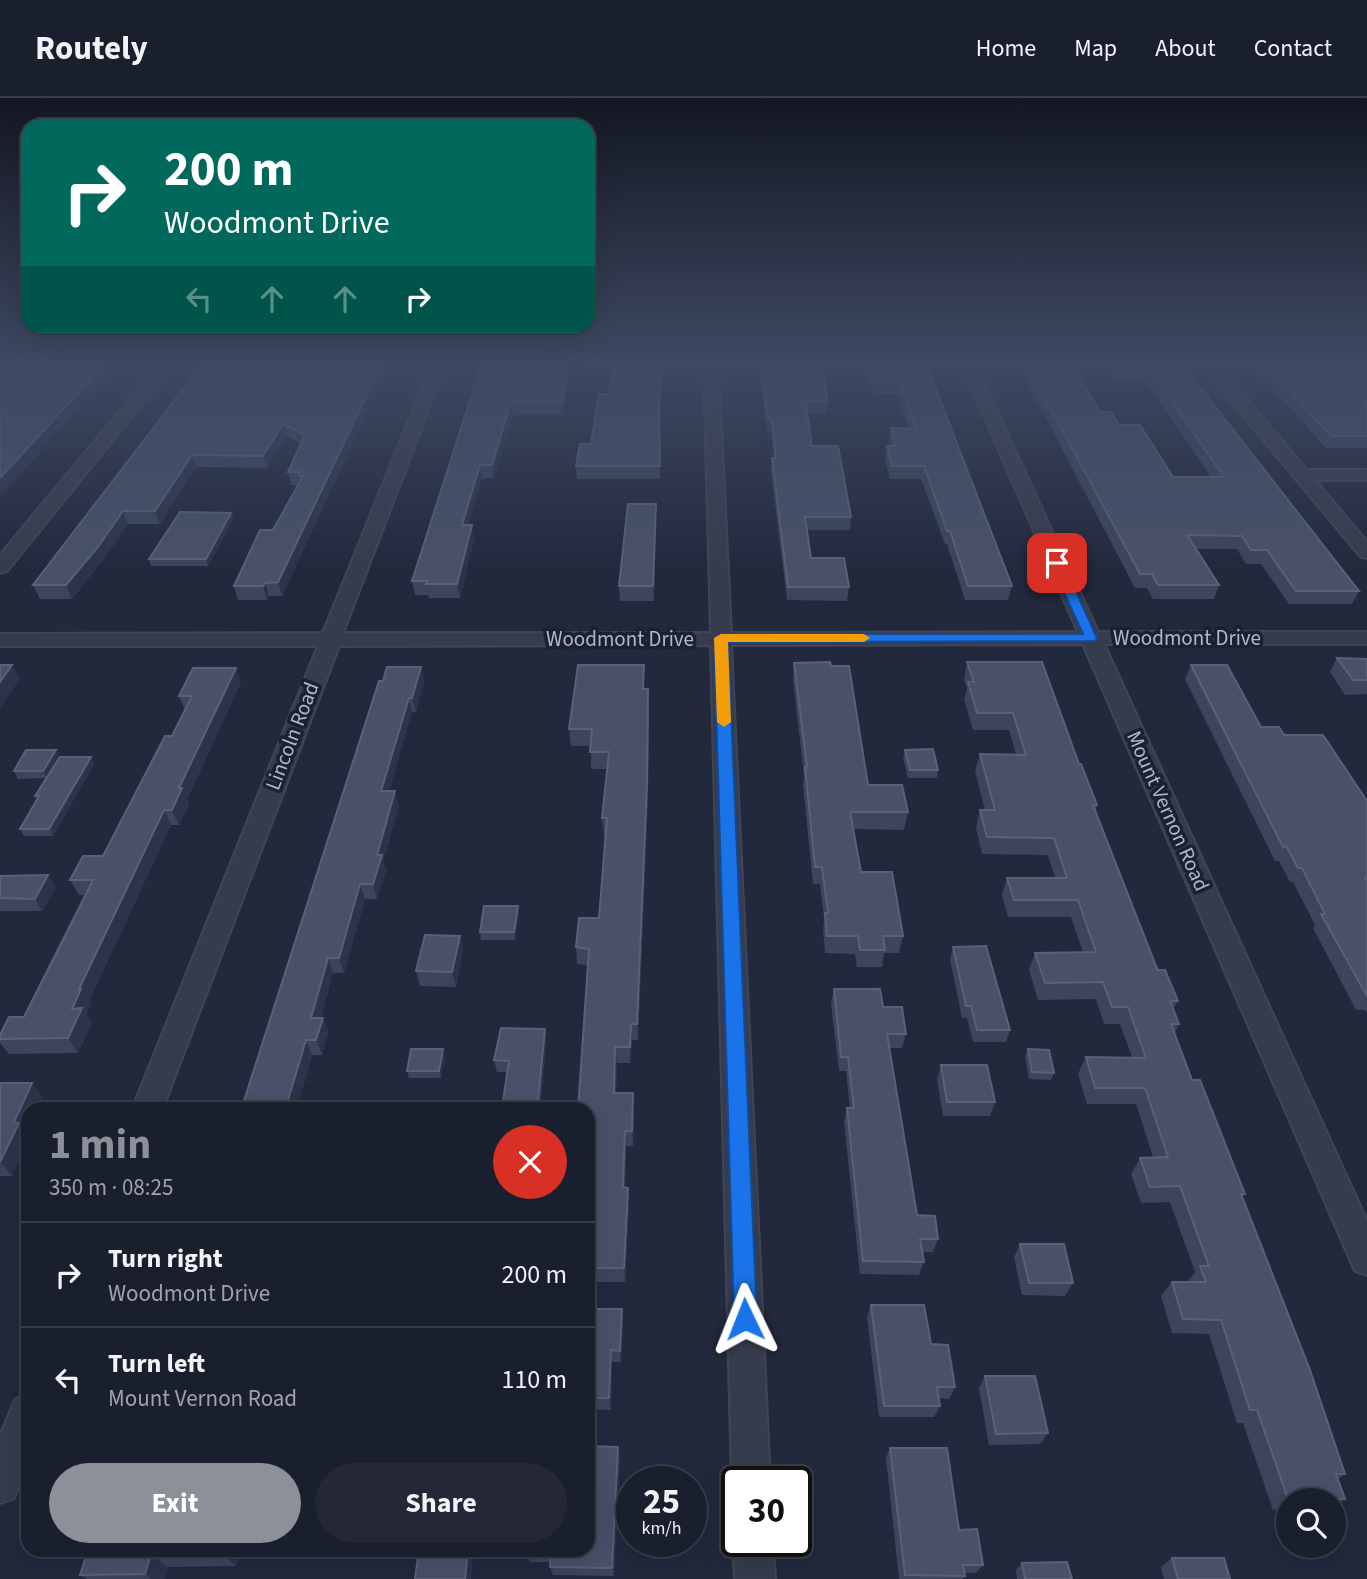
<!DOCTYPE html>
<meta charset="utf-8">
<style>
body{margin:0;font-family:"Source Sans 3",sans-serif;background:#232736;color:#f1f3f6;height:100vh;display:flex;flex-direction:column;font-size:26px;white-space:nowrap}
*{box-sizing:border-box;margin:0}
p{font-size:23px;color:#9fa2aa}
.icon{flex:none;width:38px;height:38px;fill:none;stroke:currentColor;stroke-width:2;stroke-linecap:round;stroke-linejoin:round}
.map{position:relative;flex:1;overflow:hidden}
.sheet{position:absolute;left:21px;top:1004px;width:574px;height:455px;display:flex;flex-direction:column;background:#1a1f2e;border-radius:21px;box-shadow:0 7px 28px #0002,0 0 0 2px #383d4a}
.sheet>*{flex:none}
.guide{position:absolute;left:21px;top:21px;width:574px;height:214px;border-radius:21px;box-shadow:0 7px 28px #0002,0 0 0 2px #383d4a;background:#00695c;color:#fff;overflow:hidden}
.tools{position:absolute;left:1276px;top:1390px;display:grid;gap:14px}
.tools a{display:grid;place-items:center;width:70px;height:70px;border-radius:50%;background:#1a1f2e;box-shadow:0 7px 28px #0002,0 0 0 2px #383d4a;font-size:35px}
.speed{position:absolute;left:616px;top:1368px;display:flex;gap:14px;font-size:35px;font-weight:700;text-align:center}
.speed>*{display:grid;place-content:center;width:91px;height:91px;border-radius:50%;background:#1a1f2e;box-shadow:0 7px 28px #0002,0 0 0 2px #383d4a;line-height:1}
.speed small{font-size:18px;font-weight:400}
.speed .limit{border:4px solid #111;border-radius:10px;background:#fff;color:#111}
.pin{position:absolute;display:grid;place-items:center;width:60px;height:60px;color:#fff;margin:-30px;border-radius:14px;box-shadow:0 4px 10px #0006}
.me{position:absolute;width:77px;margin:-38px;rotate:358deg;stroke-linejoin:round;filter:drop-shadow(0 0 5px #0008)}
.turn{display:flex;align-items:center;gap:24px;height:147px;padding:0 28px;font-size:32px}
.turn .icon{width:91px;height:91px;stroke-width:2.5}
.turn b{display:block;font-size:49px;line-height:60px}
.lanes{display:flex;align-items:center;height:66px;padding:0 28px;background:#0003;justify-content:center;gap:35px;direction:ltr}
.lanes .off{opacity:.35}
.round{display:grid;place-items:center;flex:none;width:74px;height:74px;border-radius:37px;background:#232736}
.head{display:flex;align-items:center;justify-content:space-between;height:119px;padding:0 28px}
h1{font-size:42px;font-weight:700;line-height:52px;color:#8c9099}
.button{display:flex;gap:14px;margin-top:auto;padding:14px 28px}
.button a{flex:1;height:80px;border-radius:42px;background:#8c9099;color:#fff;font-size:28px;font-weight:700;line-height:80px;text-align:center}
.button a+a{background:#232736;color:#f1f3f6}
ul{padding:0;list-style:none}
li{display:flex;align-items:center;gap:21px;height:105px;padding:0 28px;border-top:2px solid #383d4a}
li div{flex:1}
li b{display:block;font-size:26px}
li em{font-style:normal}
header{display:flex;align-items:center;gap:42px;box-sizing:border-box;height:98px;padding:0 35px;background:#1a1f2e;border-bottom:2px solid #383d4a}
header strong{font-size:33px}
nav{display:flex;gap:38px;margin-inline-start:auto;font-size:24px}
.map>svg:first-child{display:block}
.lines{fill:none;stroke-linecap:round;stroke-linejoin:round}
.minor-casing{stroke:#3f4556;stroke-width:4}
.minor{fill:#363c4d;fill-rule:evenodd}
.wall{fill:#3c455c;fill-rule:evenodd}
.shaded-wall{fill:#2c344b}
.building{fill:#485168;stroke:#596177;stroke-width:2}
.route{fill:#1a73e8;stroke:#114b97;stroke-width:2}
.slow{fill:#f59e0b}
.labels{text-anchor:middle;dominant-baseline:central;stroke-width:7;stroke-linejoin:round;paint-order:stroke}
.street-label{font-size:21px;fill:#b1b6c9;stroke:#1b2132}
</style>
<header>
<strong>Routely</strong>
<nav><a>Home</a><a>Map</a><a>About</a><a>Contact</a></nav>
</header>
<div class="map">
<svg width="1367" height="1481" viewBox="0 0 1367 1481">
<rect width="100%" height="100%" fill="#22293d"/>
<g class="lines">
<!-- minor casing -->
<g class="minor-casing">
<path id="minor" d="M160,265H175L7,473L0,475V457Z
M432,265H446L343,535H711L704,265H718L731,535L1078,534L961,265H975L1098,534H1367V546H1104L1367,1123V1177L1355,1173L1083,546L731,547L770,1384H737V1396L732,1384L711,547L339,548L162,1012H132L318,548H0V536L323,535Z
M1199,265H1214L1222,272L1307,372H1367V382H1315L1367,444V460L1361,459Z
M28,1296V1364L14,1400L0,1405V1338L15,1302Z
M737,1435V1444H773L775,1481H735L733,1444Z"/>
</g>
<!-- minor -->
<use href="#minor" class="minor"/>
</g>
<!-- wall -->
<path class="wall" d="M203,265H390L282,498H269L267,502H238L234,488L273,432L298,387H291L288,374L301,346L286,338L267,370L196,369L160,426H128L103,462L72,501H40L33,487Z
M482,265H571L563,317H513L494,380H482L468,427L474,441L460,500H429L428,497H415L412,483Z
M758,265H793L794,268L828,303L826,316L807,315L812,348L851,419L850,432H807L811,460L849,489L847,503L787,502L771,373L772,360H774L771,334L767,333Z
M864,265H926L1012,488L1008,502H965L947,446H945L921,381H890L885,361L887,348H890L889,343L891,330L909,331L897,296H873Z
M1017,265H1167L1359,493L1352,506H1289L1261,466H1246L1237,451H1196L1219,487L1214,501H1153L1147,490H1135ZM1074,271L1111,272L1118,282H1145L1211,379H1173L1100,314Z
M1249,265H1367V350H1326Z
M659,321L660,381H577L576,368L591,346Z
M656,406L654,503H620L619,488Z
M231,415L233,422L208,468H151L149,461Z
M1337,560L1367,561V596L1345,597L1330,574Z
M967,564L1079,666L1097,707L1095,713L1156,868L1178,903L1173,911L1179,926L1175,935L1192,982L1245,1096L1242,1099L1345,1376L1338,1381L1345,1401L1334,1409V1402H1288V1412H1273L1243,1325H1237L1209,1236L1172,1235L1161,1198L1172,1184H1190L1189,1182L1195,1174L1170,1104L1141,1105L1131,1076L1140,1060L1153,1059L1136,1006H1087L1078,976L1086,959H1132L1120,926H1104L1096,901L1038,902L1029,872L1035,855L1083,854L1071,819H1008L1002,797L1007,780H1055L1048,757L982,756L976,730L980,712H985L975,673L980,656H1016L1009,632H973L964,601L967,591L964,581Z
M794,565L868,687L908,714L904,732L853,731L861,774L903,838L899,855H884L882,869H857L855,856L825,855L823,832L824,820L820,786H813L803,687L804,677L793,582Z
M1191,567L1261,629L1284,637L1367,703V915L1365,912H1356L1313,830L1315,827L1293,784H1290L1279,763H1275L1185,581Z
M421,569L424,584L416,614H412L389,693L399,708L383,764L386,772L377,801H365L344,875H333L321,920H323L328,934L322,957H312L296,1012H241L383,583Z
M644,583V591L649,607L648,701L638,942H632L630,965H617L616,995L634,1011L633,1048H626L625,1090L629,1104L625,1184H595L594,1173H588V867L577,866L576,849L599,820L605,737H604L602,720L607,671H591V648H571L569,631Z
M241,584L187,702L189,706L179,727H171L89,903L91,906L86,916L92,925L78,955L9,956L0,945V937L24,919L85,797H79L70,782L103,758L172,638L185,613L179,598Z
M56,652L60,659L94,666L53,738H24L20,731L37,702L35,698L46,680L18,681L14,673Z
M905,652L938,672L937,680H908L903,659Z
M48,777L56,789L42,813H0V778Z
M519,815L515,842H481L480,834Z
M460,838L463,853L456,889L420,888L416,873Z
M953,849L1010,932L1006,944H973L967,920H962L950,861Z
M834,891L883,909L906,936L902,950H889L917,1117L938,1141L933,1154H922L924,1164L919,1177L860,1176L844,1024L847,1010H850L846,973H839L831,906Z
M545,931L546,943L540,1012H505L503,1003L507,974H497L494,962Z
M1028,951L1054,975L1051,982L1029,981L1025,958Z
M445,958L441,980H409L407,973Z
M941,967L995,1004L990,1018H943L937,981Z
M0,985H32L43,1000L27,1035L28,1044L12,1078H0Z
M1020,1146L1073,1185L1065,1198L1022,1197L1014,1159Z
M871,1207L931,1246L955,1289L949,1301L939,1300L940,1308L934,1319H879L867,1219Z
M588,1211L623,1224L621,1264H612L611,1312L588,1311Z
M985,1278L1048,1335L1040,1346L989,1347L979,1290Z
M890,1350L959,1432L983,1467L976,1475H965V1478L963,1481H899L886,1360Z
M620,1359L614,1478L553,1477L550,1469V1464H530L526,1455Z
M88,1452H240L236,1468L168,1469L165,1481H87L80,1477Z
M1172,1460L1230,1481H1164L1161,1469Z
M1022,1465L1072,1481H1017L1016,1472Z"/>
<!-- shaded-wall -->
<path class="shaded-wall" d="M106,265H120L0,399V380Z
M382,265H390L282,498L278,484Z
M569,265H571L563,317L562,304Z
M511,304L513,317L494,380L492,367Z
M283,326L286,338L267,370L263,358Z
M192,357L196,369L160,426L155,413Z
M480,367L482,380L464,441L462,427Z
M656,406V420L654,503L653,488Z
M123,413L128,426L103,462L72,501L66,487Z
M231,415L233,422L208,468L206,461Z
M472,427L474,441L460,500L457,486Z
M265,485L269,498L267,502L263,488Z
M12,567L20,581L0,610V584Z
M421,569L424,584L416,614L412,600Z
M236,570L241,584L187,702L189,706L179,727L172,712L179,690Z
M648,591V701L638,942L637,926Z
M409,600L412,614L385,708L381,693Z
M56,652L60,659L47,680L43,673Z
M91,659L94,666L53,738L49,731Z
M395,693L399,708L383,764L386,772L377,801L373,786L377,757Z
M164,712L171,727L89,903L91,906L86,916L92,925L78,955L68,940L72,911L79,891Z
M48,777L56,789L42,813L35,801Z
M360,786L365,801L344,875L339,860Z
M518,808L519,815L515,842L514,834Z
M460,838L463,853L456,889L452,874Z
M328,860L333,875L317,934L311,920Z
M323,920L328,934L322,957L316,942Z
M631,926L632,942L630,965V949Z
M545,931L546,943L539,1012L538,1003Z
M306,942L312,957L296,1012H285Z
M615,949L617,965L615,1011L614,995Z
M443,951L445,958L441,980L439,973Z
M32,985L43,1000L38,1012H28L27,1035L28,1044L12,1078L0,1064L14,1024Z
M633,995L634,1011L633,1048L632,1033Z
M625,1033L626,1048L624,1104L623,1089Z
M628,1090L629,1104L625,1184L624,1170Z
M622,1211L623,1224L621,1264L620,1253Z
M611,1252L612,1264L611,1312L609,1300Z
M618,1349L620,1359L614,1478L612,1470Z
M221,1452H240L236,1468L221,1455Z
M468,1452L473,1460L471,1481H465Z
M151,1456L168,1469L165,1481H151L145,1476Z"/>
<!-- building -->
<path class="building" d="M0,265H106L0,380Z
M203,265H382L278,484L265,485L263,488H234L260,432H273L303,378H299L300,374H288L305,337L283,326L263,358L192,357L155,413H123L98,449L66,487H33Z
M482,265H569L562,304H511L492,367H480L462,427H472L457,486H426L427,483H412Z
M614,265H661L659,309L660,368H576L580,346H591L599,296H609Z
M760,265H793L794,268H819L820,274H823L828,303H805L812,348H838L851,419H805L811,460H844L849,489H788L772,360H776L772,322L768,321Z
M869,265H926L1012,488H968L950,433H947L924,368H892L887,348H895L891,330L916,331L899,284H875Z
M1026,265H1070L1100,314H1111L1119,327H1140L1173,379H1224L1149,270H1122L1118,265H1167L1169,267L1185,270L1359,493H1296L1267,452H1251L1242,438L1187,437L1219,487H1158L1152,476H1140Z
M1263,265H1367V338H1331Z
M628,406H656L653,488H619Z
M180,414L231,415L206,461H149Z
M1337,560L1367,561V582H1353Z
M830,564L831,568H849L868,687H902L908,714H850L861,774H892L903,838H883L885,852H860L858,838H827L825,815H828L822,769H815L805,669H807L794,565Z
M967,564H1042L1079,666H1081L1097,707H1093L1156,868L1158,872H1165L1178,903H1170L1179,926H1171L1192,982H1200L1245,1096H1241L1310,1272L1345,1376H1336L1345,1401H1288L1257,1312H1250L1221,1222L1183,1221L1172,1184H1206L1200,1168H1209L1180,1088L1150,1089L1140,1060L1168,1059L1145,990H1095L1086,959L1146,960L1128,909H1112L1103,884L1045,885L1035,855L1096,854L1078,802H1014L1007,780H1067L1054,740L987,739L980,712H995L980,656L1026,657L1013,615H977L968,584H974Z
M0,567H12L0,584Z
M578,567H644L643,591H648L647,685L637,926H631L630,949H615L614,995H633L632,1033H625L623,1089L628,1090L624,1170H593L594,1159H588V1012H578L589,851L576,849L579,820H599L607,720H602L609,654H590L592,631H569Z
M1191,567H1227L1261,629H1279L1284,637H1323L1367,703V779H1365L1367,783V898L1321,816H1325L1302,770H1298L1286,748L1283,749Z
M387,569H421L412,600H409L381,693H395L377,757H382L373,786H360L339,860H328L311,920H323L316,942H306L285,1012H241L379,583H383Z
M193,570H236L179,690H182L172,712H164L79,891H81L72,911L82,910L68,940L0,941V937L9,919H24L93,782H70L83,758H103L165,638H172L192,598H179Z
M933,651L938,672H910L905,652Z
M26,652H56L43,673H14Z
M60,659H91L49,731H20L39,698H35Z
M48,777L35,801L0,800V778Z
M484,808H518L514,834H480Z
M425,837L460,838L452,874L416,873Z
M986,848L1010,932H977L971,908H966L953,849Z
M834,891H880L883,909H902L906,936H887L917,1117L935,1118L938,1141H920L924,1164L863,1163L847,1010H854L848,959H841Z
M501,930L545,931L538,1003H503L509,963L494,962Z
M411,951H443L439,973H407Z
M1028,951L1049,952L1054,975L1032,974Z
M941,967H987L995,1004H947Z
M0,985H32L14,1024L19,1025L0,1064Z
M1020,1146H1064L1073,1185H1029Z
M871,1207H924L931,1246L948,1247L955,1289H937L940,1308H884Z
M588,1211H622L620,1253L611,1252L609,1300H588Z
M985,1278H1035L1048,1335L996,1336Z
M588,1348L618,1349L612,1470L550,1469L551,1456L526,1455V1452H588Z
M890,1350H947L959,1432L977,1431L983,1467H963L965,1478L905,1477Z
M88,1452H221V1455L151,1456L145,1476L80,1477Z
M419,1452H468L465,1481H415Z
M1172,1460H1224L1230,1481H1178Z
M1067,1464L1072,1481H1025L1022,1465Z"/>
<!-- sky -->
<linearGradient id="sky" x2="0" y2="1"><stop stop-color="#131722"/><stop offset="0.56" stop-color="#3e4962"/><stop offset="1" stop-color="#3e4962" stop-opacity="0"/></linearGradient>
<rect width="1367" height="472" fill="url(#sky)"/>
<!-- route -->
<path class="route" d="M1057,462L1063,465L1097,540L1095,543L728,544L757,1221L753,1229L745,1232L737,1229L734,1221L714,540L721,536H1083L1051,465Z"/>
<!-- slow -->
<path class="slow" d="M721,536H864L870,540L864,544H728L731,624L724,629L717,624L714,540Z"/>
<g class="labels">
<!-- street labels -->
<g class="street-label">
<text x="1187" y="540">Woodmont Drive</text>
<text x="620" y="541">Woodmont Drive</text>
<text transform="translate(292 638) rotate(-69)">Lincoln Road</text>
<text transform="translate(1168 713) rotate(66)">Mount Vernon Road</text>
</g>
</g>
</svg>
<div class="tools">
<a><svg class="icon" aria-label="search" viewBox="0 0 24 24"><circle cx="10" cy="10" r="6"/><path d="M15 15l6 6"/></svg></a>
</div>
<div class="speed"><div>25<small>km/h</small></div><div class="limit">30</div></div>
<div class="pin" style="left:1057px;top:465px;background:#d93025"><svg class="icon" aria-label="arrive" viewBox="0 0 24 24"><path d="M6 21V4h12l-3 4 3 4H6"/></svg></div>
<svg class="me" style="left:745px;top:1221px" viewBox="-20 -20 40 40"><path d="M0-17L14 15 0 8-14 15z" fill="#1a73e8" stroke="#fff" stroke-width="4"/></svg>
<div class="guide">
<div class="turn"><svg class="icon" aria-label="right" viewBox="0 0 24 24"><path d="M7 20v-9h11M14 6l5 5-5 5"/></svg><div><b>200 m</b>Woodmont Drive</div></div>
<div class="lanes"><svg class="icon off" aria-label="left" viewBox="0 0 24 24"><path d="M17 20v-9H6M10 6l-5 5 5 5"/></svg><svg class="icon off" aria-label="ahead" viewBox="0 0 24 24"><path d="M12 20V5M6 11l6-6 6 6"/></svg><svg class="icon off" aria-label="ahead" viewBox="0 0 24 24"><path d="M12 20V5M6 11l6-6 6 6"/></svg><svg class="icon" aria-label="right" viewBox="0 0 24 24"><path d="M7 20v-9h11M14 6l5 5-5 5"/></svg></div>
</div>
<section class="sheet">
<div class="head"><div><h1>1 min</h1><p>350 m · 08:25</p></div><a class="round" style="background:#d93025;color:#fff"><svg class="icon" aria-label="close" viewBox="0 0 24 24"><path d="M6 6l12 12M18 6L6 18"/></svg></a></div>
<ul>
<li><svg class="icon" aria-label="right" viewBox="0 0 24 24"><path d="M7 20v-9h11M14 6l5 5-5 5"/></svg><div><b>Turn right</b><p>Woodmont Drive</p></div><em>200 m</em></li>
<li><svg class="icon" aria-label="left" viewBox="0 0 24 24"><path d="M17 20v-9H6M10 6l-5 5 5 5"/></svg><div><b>Turn left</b><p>Mount Vernon Road</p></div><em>110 m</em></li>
</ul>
<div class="button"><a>Exit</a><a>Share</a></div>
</section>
</div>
